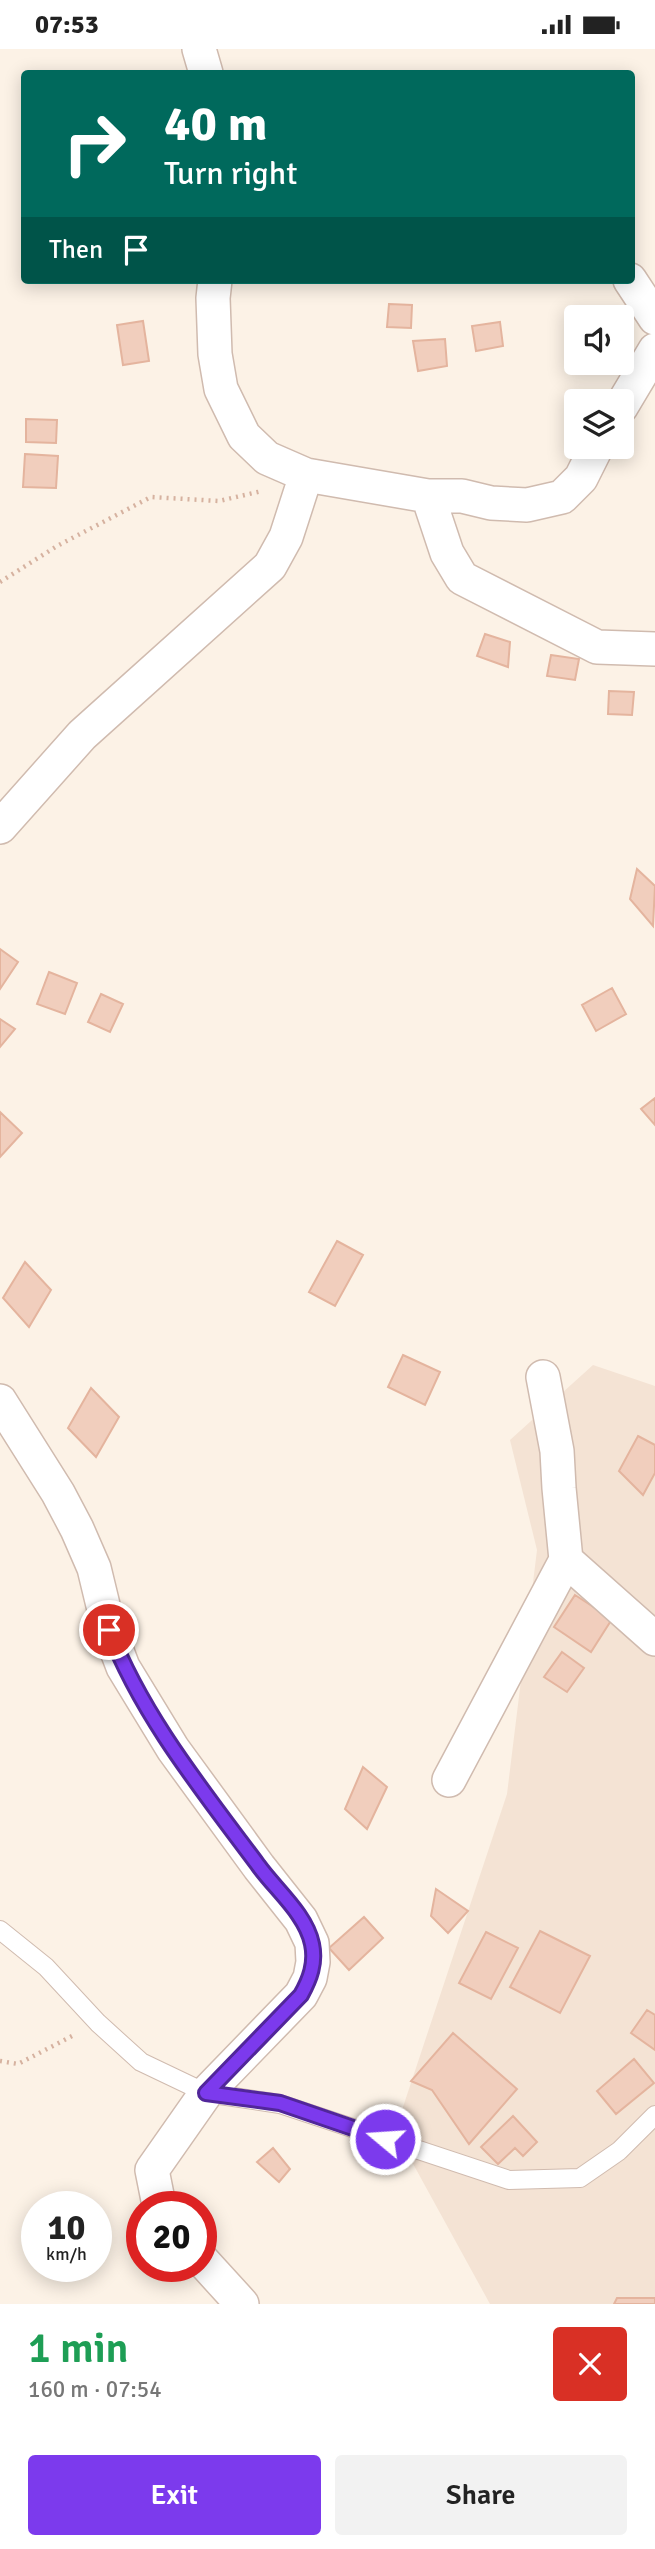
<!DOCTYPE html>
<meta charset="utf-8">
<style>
body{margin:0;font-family:Signika,sans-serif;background:#f2f2f2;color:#222;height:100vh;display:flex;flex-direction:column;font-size:26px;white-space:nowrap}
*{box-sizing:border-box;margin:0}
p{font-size:23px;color:#767676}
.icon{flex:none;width:38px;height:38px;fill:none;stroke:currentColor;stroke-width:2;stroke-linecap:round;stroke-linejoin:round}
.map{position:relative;height:2255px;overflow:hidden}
.details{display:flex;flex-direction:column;background:#fff;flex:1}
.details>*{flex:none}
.hud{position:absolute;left:21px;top:21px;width:614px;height:214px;border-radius:7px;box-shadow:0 4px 18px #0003;background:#00695c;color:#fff;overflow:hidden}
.tools{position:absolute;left:564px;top:256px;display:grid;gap:14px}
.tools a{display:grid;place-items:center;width:70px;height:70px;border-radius:7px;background:#fff;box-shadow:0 4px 18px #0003;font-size:35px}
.speed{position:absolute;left:21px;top:2142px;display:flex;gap:14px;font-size:35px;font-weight:700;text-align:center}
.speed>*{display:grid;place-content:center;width:91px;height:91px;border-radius:50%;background:#fff;box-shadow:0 4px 18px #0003;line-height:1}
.speed small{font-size:18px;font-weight:400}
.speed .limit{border:10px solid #d22;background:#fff;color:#111}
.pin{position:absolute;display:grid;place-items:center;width:60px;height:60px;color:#fff;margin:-30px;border:4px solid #fff;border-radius:50%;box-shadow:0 2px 7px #0007}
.me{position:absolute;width:77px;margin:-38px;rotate:288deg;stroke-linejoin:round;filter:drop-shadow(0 0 5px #0008)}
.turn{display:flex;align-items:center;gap:24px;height:147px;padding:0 28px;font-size:32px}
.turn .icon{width:91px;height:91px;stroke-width:2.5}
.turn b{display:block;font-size:49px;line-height:60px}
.then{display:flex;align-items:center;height:66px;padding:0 28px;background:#0003;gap:14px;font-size:26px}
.round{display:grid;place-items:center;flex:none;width:74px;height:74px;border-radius:7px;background:#f2f2f2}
.overview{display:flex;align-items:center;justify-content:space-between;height:119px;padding:0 28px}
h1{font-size:42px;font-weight:600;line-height:52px;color:#1e9e55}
.button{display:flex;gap:14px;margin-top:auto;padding:14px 28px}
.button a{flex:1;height:80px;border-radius:7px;background:#7c3aed;color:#fff;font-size:28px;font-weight:600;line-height:80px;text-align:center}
.button a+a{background:#f2f2f2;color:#222}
.status{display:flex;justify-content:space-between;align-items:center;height:49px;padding:0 35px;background:#fff;direction:ltr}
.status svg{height:19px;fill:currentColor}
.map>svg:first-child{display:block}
.residential{fill:#f4e3d4}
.building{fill:#f1cebd;stroke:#e4b49e;stroke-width:2}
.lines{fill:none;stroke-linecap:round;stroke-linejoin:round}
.lane-casing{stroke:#d0bbaf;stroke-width:20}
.street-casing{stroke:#d0bbaf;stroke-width:36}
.path{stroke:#d6b2a0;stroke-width:4.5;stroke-dasharray:2 5;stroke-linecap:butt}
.lane{stroke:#fff;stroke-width:18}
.street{stroke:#fff;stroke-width:33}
.route-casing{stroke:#51269a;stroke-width:18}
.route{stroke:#7c3aed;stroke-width:12}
</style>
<div class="status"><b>07:53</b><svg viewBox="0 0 49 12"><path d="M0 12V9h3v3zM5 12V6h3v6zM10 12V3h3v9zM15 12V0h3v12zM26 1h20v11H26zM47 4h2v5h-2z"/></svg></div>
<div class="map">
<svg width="655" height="2255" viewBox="0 0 655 2255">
<rect width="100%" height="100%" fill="#fcf2e6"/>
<!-- residential -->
<path class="residential" d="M593,1316L655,1337V2255H490L395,2082L507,1745L537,1501L510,1391Z"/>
<!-- building -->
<path class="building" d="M389,255L412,256L411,279L387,278Z
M143,272L149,312L123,316L117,276Z
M500,273L503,297L476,302L472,277Z
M445,290L447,317L418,322L413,292Z
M26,370L57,371L56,394L26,393Z
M25,405L58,407L56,439L23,438Z
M485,585L510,593L508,618L477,607Z
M551,606L579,610L575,631L547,627Z
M609,642L634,643L632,666L608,665Z
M637,820L655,837L653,877L630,850Z
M0,900L18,913L0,940Z
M49,923L77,934L65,965L37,955Z
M612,939L626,965L596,982L582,956Z
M101,945L123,955L110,983L88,973Z
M0,970L15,980L0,998Z
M655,1049V1076L641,1060Z
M0,1063L22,1084L0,1108Z
M337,1192L363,1206L335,1257L309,1243Z
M25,1213L51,1241L29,1278L3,1249Z
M403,1306L440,1323L425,1356L388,1338Z
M91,1339L119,1368L96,1408L68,1379Z
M638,1387L655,1396V1424L643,1446L619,1422Z
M575,1546L612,1570L591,1603L554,1578Z
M562,1603L584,1619L567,1643L544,1628Z
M363,1718L387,1738L367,1780L345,1760Z
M436,1840L468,1862L448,1884L431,1867Z
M364,1868L383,1889L349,1921L329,1899Z
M540,1882L590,1907L560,1964L510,1938Z
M486,1883L518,1899L491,1950L459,1934Z
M647,1961L655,1966V2001L631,1984Z
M453,1984L517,2040L469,2095L432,2041L411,2032Z
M634,2010L654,2034L616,2065L597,2042Z
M513,2067L537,2093L523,2107L515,2099L498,2115L481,2098Z
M273,2099L290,2120L279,2133L257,2113Z
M617,2249H655V2255H614Z"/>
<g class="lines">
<!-- lane casing -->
<g class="lane-casing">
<path id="lane" d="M0,1881L46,1918L98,1974L141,2013L206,2044L280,2055L509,2131L580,2129L619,2102L655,2066"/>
</g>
<!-- street casing -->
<g class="street-casing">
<path id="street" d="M199,0L206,24
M215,231L213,249L215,305L221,340L244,387L267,409L306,426L428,447H462L491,454L527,456L562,448L581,429L597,397
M630,231L655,269
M621,358L655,301
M428,447L447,504L462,529L597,598L655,600
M0,778L82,686L270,517L286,488L306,426
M543,1328L557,1402L559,1439L566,1511L655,1590
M0,1352L58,1444L77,1480L94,1519L109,1581L123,1618L173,1700L259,1818L301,1871L312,1894L313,1913L310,1929L301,1946L206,2044L152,2121L158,2151L162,2158
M449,1731L566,1511
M201,2210L242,2255"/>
</g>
<!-- path -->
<path class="path" d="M0,533L57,497L151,448L219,452L262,442
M0,2012L18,2015L76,1985"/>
<!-- lane -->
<use href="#lane" class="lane"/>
<!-- street -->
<use href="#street" class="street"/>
</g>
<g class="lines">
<!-- route casing -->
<g class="route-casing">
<path id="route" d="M109,1581C142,1667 203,1742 258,1816C275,1840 306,1865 312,1895C316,1914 310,1930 301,1946L206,2044L280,2054L385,2090"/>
</g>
<!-- route -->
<use href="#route" class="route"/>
</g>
</svg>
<div class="tools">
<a><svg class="icon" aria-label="sound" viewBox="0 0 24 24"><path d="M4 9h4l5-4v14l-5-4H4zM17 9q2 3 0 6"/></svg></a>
<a><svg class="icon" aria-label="layers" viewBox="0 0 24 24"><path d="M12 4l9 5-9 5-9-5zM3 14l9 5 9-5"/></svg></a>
</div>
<div class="speed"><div>10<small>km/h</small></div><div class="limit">20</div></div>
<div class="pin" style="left:109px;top:1581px;background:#d93025"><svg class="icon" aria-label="arrive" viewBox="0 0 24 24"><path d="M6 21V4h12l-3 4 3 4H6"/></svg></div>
<svg class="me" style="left:385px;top:2090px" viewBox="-20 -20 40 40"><circle r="17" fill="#7c3aed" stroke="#fff" stroke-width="3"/><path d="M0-11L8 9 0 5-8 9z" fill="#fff"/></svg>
<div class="hud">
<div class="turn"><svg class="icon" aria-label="right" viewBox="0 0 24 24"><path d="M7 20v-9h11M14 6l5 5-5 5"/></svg><div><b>40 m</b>Turn right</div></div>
<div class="then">Then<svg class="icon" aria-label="arrive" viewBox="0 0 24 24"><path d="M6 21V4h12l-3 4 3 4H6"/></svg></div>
</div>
</div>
<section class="details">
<div class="overview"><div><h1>1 min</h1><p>160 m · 07:54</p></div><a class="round" style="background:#d93025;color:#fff"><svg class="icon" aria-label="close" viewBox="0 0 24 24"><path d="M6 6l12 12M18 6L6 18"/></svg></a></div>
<div class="button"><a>Exit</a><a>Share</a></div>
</section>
